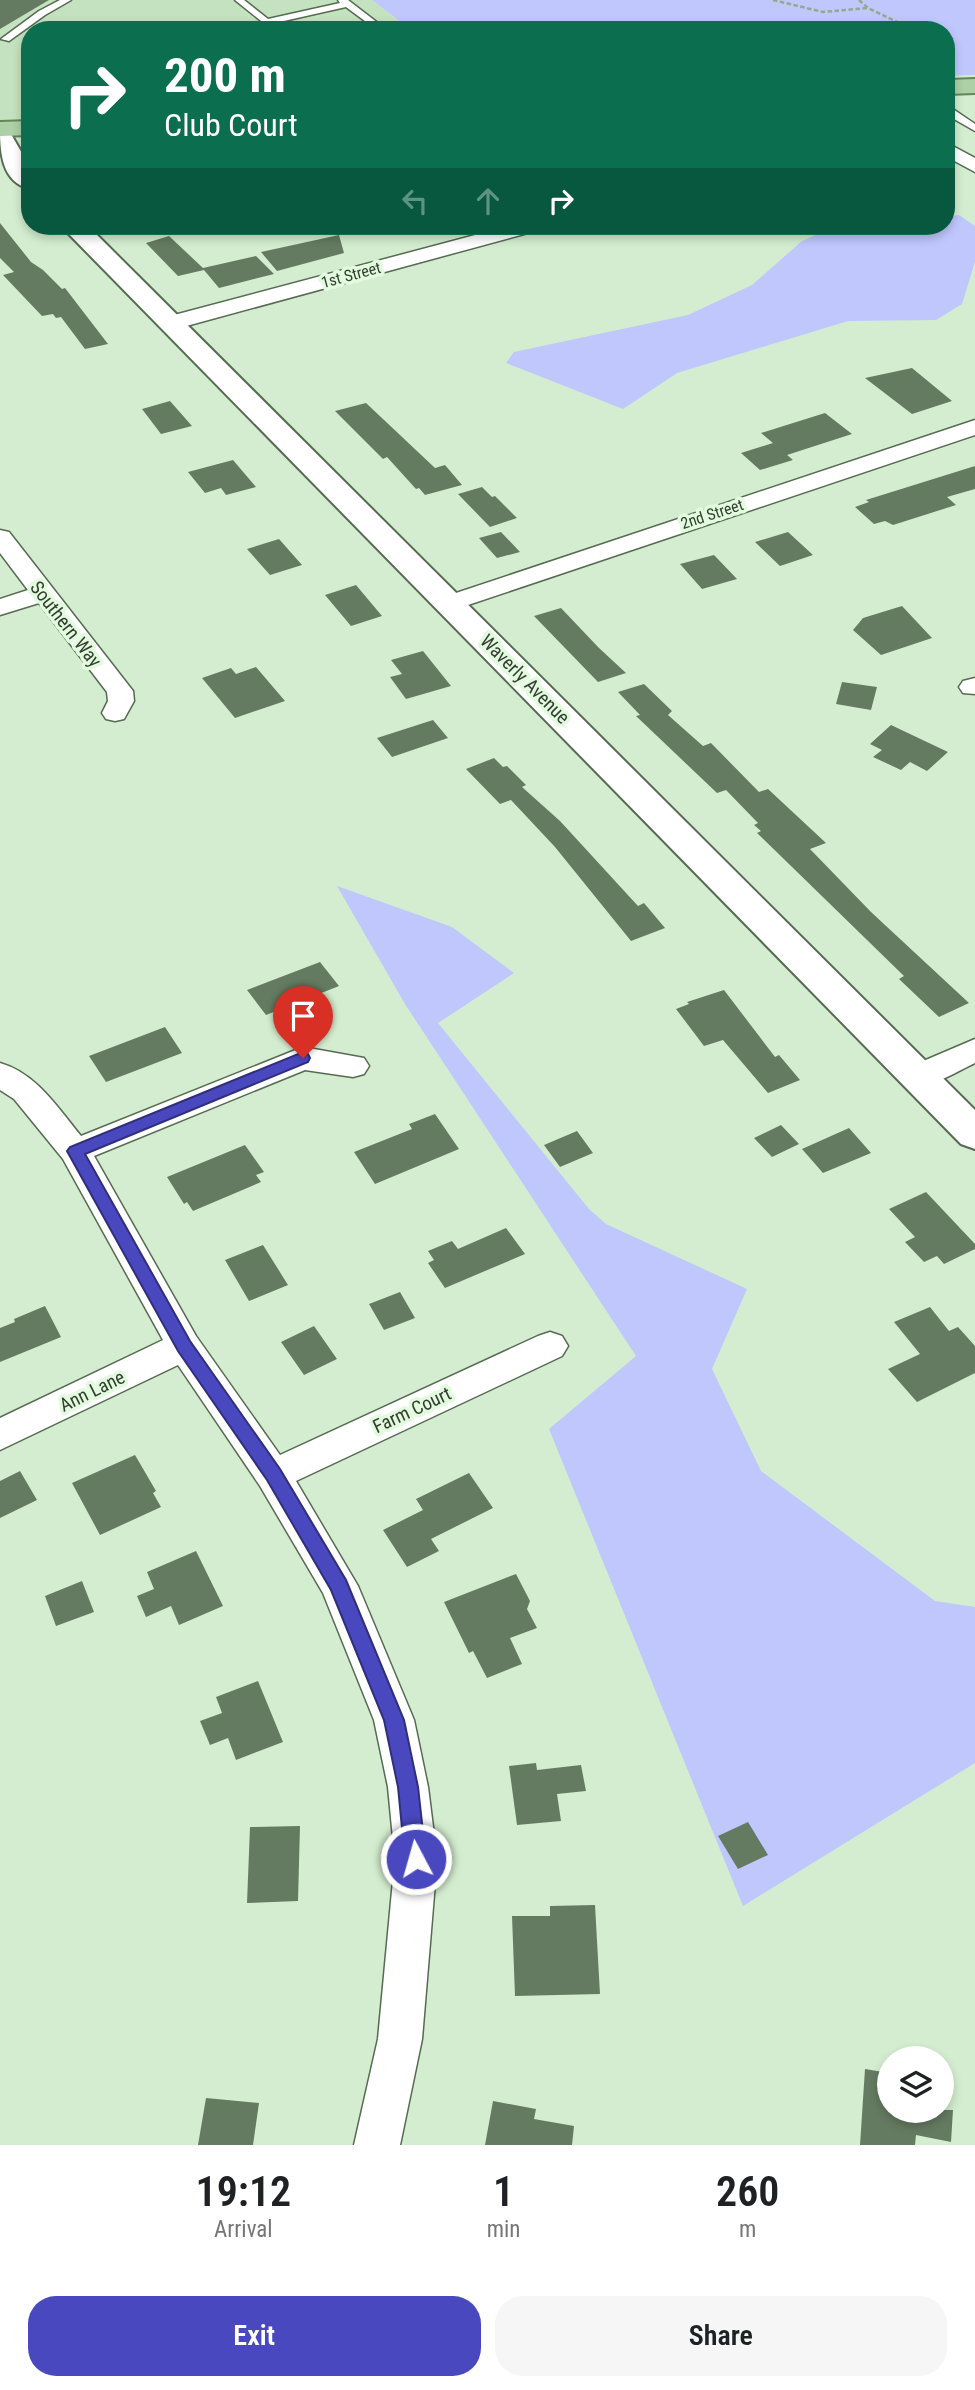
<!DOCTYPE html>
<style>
body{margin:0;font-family:"Roboto Condensed",sans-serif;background:#f6f6f6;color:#202124;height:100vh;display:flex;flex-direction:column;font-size:26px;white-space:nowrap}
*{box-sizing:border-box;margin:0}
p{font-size:23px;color:#757577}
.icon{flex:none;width:38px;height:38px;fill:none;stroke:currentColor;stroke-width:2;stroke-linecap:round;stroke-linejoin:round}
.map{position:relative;height:2145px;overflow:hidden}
.panel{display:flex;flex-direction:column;background:#fff;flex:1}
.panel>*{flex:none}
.hud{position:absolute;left:21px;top:21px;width:934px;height:214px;border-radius:28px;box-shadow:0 4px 10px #0003;background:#0b6e4f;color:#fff;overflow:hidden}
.fabs{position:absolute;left:877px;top:2046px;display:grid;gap:14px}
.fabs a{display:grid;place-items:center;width:77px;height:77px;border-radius:50%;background:#fff;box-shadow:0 4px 10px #0003;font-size:35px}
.pin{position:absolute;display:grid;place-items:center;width:60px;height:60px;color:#fff;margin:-72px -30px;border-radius:50% 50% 50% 0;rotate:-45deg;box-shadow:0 0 7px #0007}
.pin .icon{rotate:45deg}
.me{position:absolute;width:77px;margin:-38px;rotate:354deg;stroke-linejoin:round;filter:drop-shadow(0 0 5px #0008)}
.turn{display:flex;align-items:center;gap:24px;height:147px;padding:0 28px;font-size:32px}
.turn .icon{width:91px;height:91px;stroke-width:2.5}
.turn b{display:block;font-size:49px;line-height:60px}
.lanes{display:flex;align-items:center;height:66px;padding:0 28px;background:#0003;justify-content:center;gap:35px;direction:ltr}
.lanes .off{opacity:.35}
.eta{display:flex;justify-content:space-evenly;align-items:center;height:119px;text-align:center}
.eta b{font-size:42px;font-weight:600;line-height:49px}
.button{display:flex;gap:14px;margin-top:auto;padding:14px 28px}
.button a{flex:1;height:80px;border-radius:28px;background:#4948be;color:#fff;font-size:28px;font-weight:600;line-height:80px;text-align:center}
.button a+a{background:#f6f6f6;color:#202124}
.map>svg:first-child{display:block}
.built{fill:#c4e2bf}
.green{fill:#bfc7fd}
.building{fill:#657b61}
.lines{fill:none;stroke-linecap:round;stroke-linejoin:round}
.service-casing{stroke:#566b52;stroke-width:3}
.minor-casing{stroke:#566b52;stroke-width:3}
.tertiary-casing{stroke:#566b52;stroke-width:4}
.primary-casing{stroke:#5f8858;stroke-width:4}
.path{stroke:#94a891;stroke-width:2.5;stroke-dasharray:4.5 2.5;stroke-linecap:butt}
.service{fill:#fff;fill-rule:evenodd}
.minor{fill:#fff;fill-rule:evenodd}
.tertiary{fill:#fff;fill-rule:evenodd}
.primary{fill:#add0a7;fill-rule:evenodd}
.route{fill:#4948be;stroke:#2f2f7c;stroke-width:2}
.labels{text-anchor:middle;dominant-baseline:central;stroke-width:7;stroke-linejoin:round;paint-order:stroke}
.far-street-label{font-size:16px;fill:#333d31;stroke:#e2fadd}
.street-label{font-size:19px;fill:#333d31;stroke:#e2fadd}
</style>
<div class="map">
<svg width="975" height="2145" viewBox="0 0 975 2145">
<rect width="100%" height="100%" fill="#d4edd0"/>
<!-- built -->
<path class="built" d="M0,0H372L410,30H30V128L0,129Z"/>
<!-- green -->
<path class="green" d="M372,0H975V75L947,76V30H411Z
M959,215L975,226V262L962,304L936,320L848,321L677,373L623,409L506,363L514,352L688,315L752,285L802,241L836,226H947V216Z
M337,886L452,927L514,973L438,1023L589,1209L606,1224L747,1289L712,1369L761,1471L935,1601L975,1607V1763L743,1906L549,1429L636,1356L405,1004Z"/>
<!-- building -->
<path class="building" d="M0,0H49L0,29Z
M0,223L31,262L43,270L62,289L65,288L108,344L85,349L61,317L56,318L53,314L42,316L3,275L14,272L0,258Z
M339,235L344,253L277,271L261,252Z
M169,236L203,268L256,256L274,274L219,288L204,270L178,276L146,243Z
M912,368L952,401L912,414L865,378Z
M170,401L192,426L161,434L142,409Z
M366,403L435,468L445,465L462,485L425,495L419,488L416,489L387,457L383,459L335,411Z
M825,413L852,434L787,455L761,433Z
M773,443L793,460L760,470L741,453Z
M233,460L256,487L226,495L221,488L205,493L188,472Z
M975,466V489L947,497L956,505L893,525L885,521L874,524L855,507L869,502L866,500Z
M482,487L492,497L495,496L517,518L490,527L458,494Z
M501,532L520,552L497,558L479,538Z
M788,532L813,555L780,566L755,542Z
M279,539L302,565L270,575L247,549Z
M714,555L737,579L702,589L680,564Z
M356,585L382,616L351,626L325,595Z
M902,606L932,638L881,655L853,630L863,618Z
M561,608L599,648L626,673L598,682L534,616Z
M423,651L451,686L406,699L390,677L402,674L391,660Z
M256,667L285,701L235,718L202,678L231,668L236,674Z
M842,682L877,687L871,710L836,704Z
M644,684L672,711L668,715L703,746L711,743L759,792L768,789L826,843L810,849L871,912L969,1003L939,1017L899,979L904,976L757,833L761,831L754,825L758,823L726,790L717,793L636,716L640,715L618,692Z
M433,720L448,738L392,757L377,738Z
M891,725L948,752L927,771L910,762L901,770L873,757L882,750L870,744Z
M494,758L503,767L507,766L526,785L522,787L560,821L638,906L644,903L665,928L631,941L555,847L511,800L500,804L466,769Z
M320,962L339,986L266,1015L247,990Z
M724,990L775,1057L779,1055L800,1080L768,1093L723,1040L704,1046L676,1009L689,1004L687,1002Z
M165,1027L182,1053L106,1082L89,1056Z
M435,1114L459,1149L375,1184L354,1152L412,1129L409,1124Z
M781,1125L799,1144L772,1157L754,1138Z
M849,1128L871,1153L823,1173L802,1149Z
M577,1131L593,1153L560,1167L544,1145Z
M245,1145L264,1172L256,1175L261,1182L193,1211L187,1202L184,1204L167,1177Z
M926,1192L975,1244V1249L944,1264L937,1256L924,1262L905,1242L915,1237L889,1209Z
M506,1228L525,1254L445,1288L428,1263L434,1260L428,1251L452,1241L458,1249Z
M263,1245L288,1285L249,1301L225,1260Z
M400,1292L415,1318L384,1330L369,1304Z
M45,1306L61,1337L0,1362V1328L15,1322L14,1319Z
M930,1307L949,1331L958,1327L975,1346V1373L917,1402L888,1369L920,1354L894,1322Z
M314,1326L337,1359L304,1375L281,1342Z
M135,1455L156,1491L153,1493L161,1507L100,1535L72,1483Z
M20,1471L37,1500L0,1518V1481Z
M469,1473L493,1508L431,1539L439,1551L407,1567L383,1530L423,1510L416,1499Z
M196,1551L223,1606L179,1625L171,1606L146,1617L137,1596L154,1589L147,1572Z
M516,1574L530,1601L527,1609L537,1628L510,1638L522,1664L487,1678L473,1651L469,1653L444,1602Z
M82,1581L94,1612L56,1626L45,1596Z
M258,1681L283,1742L236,1760L228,1738L210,1745L200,1721L222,1713L216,1697Z
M536,1763L537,1770L581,1765L586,1791L557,1794L561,1821L517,1825L509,1766Z
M748,1822L768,1855L738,1869L718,1836Z
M300,1826L298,1901L247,1903L250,1827Z
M595,1905L600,1994L515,1996L512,1916H550V1906Z
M865,2069L889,2073V2110H953L951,2142L916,2135L915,2145H860Z
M206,2098L259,2103L253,2145H198Z
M493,2101L536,2109L534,2119L574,2126L572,2145H485Z"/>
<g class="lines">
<!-- service casing -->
<g class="service-casing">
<path id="service" d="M60,0H71L45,15L9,41L1,39L39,11Z
M235,0H244L268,19L340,3L338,0H348L387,30H377L346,7L266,25Z
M947,105L975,124V131L947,115Z"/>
</g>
<!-- minor casing -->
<g class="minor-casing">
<path id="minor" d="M947,143L975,158V172L947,157Z
M509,226H542L539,230L179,328H163L160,323L163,318Z
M975,420V435L459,608L450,611L441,608L437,603L441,598Z
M0,530L9,532L133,691L134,701L124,719L115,721L106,719L102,713L108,701L107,692L39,603L0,615V599L28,590L0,553Z
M975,678V694L963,693L959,687L963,681Z
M975,1039V1063C955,1072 929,1091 907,1084L902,1076L907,1068Z
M303,1047L364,1058L369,1066L364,1074L353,1077L305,1070L94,1156L196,1336L280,1455L538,1336L550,1332L562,1336L568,1346L562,1356L296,1481L358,1586L414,1720L428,1787L437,1859L422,2039L400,2145H354L378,2039L395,1859L388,1787L374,1720L323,1593L260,1486L178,1365L0,1450V1418L163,1340L63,1159L14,1099L0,1090V1063C36,1073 58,1108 81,1136Z"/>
</g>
<!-- tertiary casing -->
<g class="tertiary-casing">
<path id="tertiary" d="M0,127L8,129L30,167V189C1,182 0,151 0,127Z
M61,226H88L975,1110V1149L961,1144Z"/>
</g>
<!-- primary casing -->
<g class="primary-casing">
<path id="primary" d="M975,79V93L947,94V80Z
M30,121V135L0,136V122Z"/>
</g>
<!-- path -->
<path class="path" d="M773,0L823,12L868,8
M859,0L868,8L914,30"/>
<!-- service -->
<use href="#service" class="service"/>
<!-- minor -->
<use href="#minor" class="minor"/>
<!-- tertiary -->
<use href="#tertiary" class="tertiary"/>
<!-- primary -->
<use href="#primary" class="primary"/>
</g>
<!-- route -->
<path class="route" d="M303,1052L308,1054L310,1058L308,1062L85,1154L190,1341L280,1469L346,1580L404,1720L418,1787L426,1859L423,1866L416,1869L408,1866L405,1859L398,1787L384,1720L331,1590L267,1480L178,1351L67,1151L70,1147Z"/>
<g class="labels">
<!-- far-street labels -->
<g class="far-street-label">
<text transform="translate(351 275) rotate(-15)">1st Street</text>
<text transform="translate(712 514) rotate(-18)">2nd Street</text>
</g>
<!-- street labels -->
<g class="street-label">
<text transform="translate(66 624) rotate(52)">Southern Way</text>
<text transform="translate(525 679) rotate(45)">Waverly Avenue</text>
<text transform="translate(92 1391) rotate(-26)">Ann Lane</text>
<text transform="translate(412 1410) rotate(-25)">Farm Court</text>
</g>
</g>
</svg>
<div class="fabs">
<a><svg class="icon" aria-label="layers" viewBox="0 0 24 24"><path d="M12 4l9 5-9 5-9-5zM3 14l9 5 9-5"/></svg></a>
</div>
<div class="pin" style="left:303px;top:1058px;background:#d93025"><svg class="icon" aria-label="arrive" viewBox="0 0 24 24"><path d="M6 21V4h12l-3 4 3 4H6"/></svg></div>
<svg class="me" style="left:416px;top:1859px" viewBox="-20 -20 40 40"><circle r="17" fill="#4948be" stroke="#fff" stroke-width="3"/><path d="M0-11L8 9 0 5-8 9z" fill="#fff"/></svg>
<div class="hud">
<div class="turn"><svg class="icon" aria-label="right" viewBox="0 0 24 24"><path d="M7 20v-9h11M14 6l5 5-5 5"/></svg><div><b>200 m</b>Club Court</div></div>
<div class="lanes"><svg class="icon off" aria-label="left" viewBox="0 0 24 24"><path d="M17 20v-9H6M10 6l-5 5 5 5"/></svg><svg class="icon off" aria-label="ahead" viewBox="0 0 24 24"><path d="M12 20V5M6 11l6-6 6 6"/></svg><svg class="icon" aria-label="right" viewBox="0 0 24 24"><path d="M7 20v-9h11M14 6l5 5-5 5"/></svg></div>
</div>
</div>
<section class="panel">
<div class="eta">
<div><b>19:12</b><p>Arrival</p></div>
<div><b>1</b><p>min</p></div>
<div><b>260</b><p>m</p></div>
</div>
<div class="button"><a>Exit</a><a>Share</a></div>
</section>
